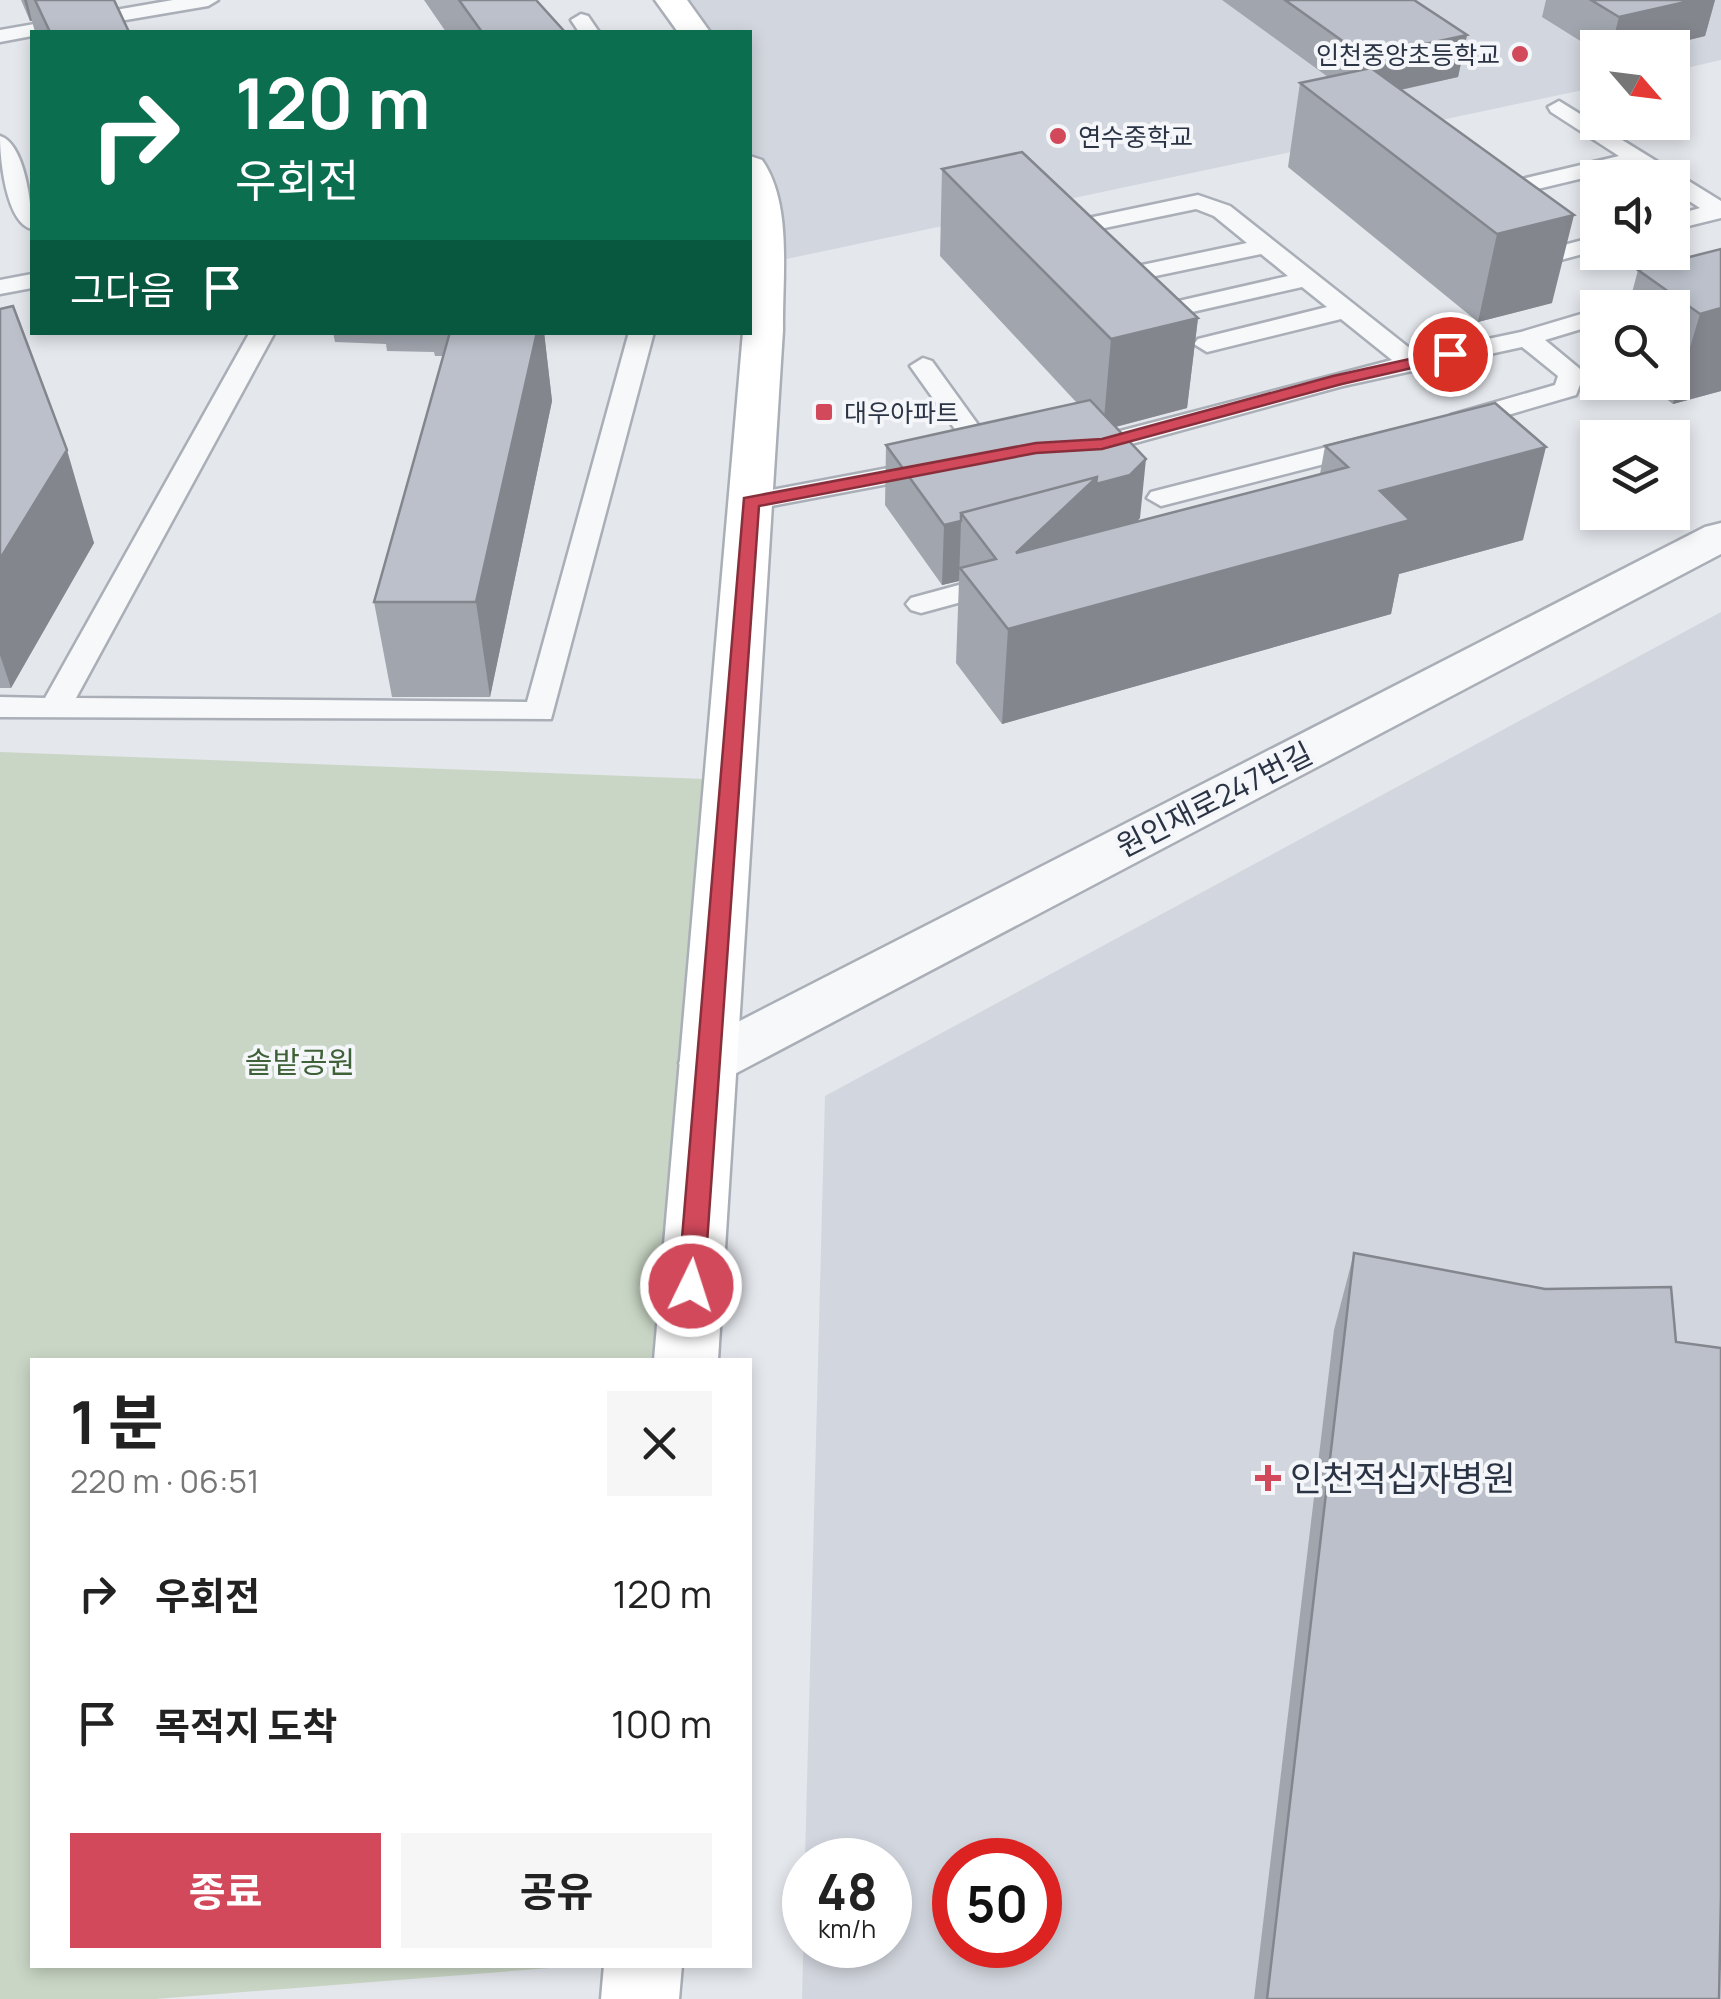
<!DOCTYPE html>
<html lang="ko">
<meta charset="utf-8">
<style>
body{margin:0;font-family:Manrope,"Noto Sans KR",sans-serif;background:#f6f6f6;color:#222;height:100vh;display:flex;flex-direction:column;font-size:38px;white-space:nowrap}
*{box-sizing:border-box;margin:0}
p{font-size:32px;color:#767676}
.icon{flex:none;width:55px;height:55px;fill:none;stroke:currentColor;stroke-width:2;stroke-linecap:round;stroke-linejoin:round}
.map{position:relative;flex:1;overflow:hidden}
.sheet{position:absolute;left:30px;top:1358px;width:722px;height:610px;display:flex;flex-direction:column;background:#fff;border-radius:0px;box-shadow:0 5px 15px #0003}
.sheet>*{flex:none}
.guide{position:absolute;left:30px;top:30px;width:722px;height:305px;border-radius:0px;box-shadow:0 5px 15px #0003;background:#0b6e4f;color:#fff;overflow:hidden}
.needle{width:65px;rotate:118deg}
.tools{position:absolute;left:1580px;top:30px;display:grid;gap:20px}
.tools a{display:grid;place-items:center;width:110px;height:110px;border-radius:0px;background:#fff;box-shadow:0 5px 15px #0003;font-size:50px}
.speed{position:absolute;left:782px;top:1838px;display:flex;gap:20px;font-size:50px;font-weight:700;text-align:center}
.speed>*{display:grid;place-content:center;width:130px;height:130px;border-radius:50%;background:#fff;box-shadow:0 5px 15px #0003;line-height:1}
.speed small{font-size:25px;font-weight:400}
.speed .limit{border:15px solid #d22;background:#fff;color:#111}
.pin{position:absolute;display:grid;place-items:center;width:85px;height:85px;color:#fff;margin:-42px;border:5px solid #fff;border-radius:50%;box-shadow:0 2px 10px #0007}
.me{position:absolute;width:110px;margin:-55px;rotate:4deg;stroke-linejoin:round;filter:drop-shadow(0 0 8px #0008)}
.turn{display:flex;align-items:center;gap:35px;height:210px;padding:0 40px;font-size:45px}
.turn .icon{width:130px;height:130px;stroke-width:2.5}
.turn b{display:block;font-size:70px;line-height:85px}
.then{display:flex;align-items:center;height:95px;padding:0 40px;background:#0003;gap:20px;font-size:38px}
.round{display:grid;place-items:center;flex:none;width:105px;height:105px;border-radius:0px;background:#f6f6f6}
.summary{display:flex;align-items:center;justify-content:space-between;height:170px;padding:0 40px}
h1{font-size:60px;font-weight:700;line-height:75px}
.cta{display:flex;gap:20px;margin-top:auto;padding:20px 40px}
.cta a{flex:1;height:115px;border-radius:0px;background:#d1495b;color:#fff;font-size:40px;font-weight:700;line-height:115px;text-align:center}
.cta a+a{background:#f6f6f6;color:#222}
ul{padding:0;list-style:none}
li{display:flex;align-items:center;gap:30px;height:130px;padding:0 40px}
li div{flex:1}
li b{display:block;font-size:38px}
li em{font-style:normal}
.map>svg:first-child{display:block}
.built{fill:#d2d6de;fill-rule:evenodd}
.green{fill:#c9d6c5}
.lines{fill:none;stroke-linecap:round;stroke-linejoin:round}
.service-casing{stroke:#a9aeb7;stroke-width:5}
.tertiary-casing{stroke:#a9aeb7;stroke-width:5}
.secondary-casing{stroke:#a9aeb7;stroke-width:5}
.service{fill:#f7f8fa;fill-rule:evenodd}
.tertiary{fill:#f7f8fa;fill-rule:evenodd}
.secondary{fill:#fff;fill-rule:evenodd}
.wall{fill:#a1a5ae}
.shaded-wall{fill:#83868d}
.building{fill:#bbc0ca;stroke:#83868d;stroke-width:2.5}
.route{fill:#d1495b;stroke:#882f3b;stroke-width:2.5}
.poi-dot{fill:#d1495b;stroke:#f4f6f9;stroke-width:4}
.labels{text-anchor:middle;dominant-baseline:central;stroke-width:8;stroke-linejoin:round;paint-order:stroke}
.far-poi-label{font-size:25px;fill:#2b3445;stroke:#f4f6f9;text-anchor:start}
.street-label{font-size:30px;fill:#2b3445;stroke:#f4f6f9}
.park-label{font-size:30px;fill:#3f6138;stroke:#f4f6f9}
.near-poi-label{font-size:35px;fill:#2b3445;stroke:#f4f6f9;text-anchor:start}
</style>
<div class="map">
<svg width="1721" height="1999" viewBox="0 0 1721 1999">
<rect width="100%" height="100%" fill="#e4e7ec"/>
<!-- built -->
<path class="built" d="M671,0H1721V60L1673,71L1672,48H1598L1597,87L763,264L750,167V32H694Z
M1721,612V1999H802L805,1879V1945H890V1860H805L825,1096ZM955,1860H1040V1945H955Z"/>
<!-- green -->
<path class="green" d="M0,752L731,780L688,1360H32V1965H589L155,1999H0Z"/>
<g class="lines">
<!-- service casing -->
<g class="service-casing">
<path id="service" d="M173,0H218L208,6L55,32H32V36L0,42V30Z
M581,14L588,16L599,32H579L571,20Z
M1559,101L1721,201V218L1672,230V216L1700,208L1672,190V178H1653L1634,166L1483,202L1475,200L1472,195L1475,190L1619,156L1551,112L1548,107Z
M0,136C25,144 32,206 32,229C6,223 0,159 0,136Z
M1198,195L1230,206L1417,354L1521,332L1598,309V324L1545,340L1580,369L1584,374L1576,395L1460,429L1451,427L1447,421L1451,415L1555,385L1558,376L1522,347L1343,386L1102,452L1072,451L1068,445L1072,439L1101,436L1392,360L1341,319L1207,352L1194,344L1198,339L1327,307L1302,287L1170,317L1158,310L1161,305L1288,276L1261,254L1117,284L1078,272L1051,240L1074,221ZM1196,209L1214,216L1247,243L1118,270L1094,262L1077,241L1090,231Z
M1598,236V250L1538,266L1526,259L1530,254Z
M32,274V288L0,294V280Z
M250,332H275L76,698L527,702L629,332H654L551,719L0,717V697L45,698Z
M923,358L932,361L997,451L1001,457L997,463H979L910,366Z
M1366,437L1379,445L1375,451L1161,506L1147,498L1151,492Z
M931,460L941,462L944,468L941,474L750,510L736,502L750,494Z
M1003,573L1013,576L1017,582L1013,588L921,613L911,610L906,604L911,598Z"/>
</g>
<!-- tertiary casing -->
<g class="tertiary-casing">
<path id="tertiary" d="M1721,523V554L727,1078L707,1084L687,1078L679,1063L687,1048L1705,527Z"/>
</g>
<!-- secondary casing -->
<g class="secondary-casing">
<path id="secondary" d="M655,0H687L710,32H678Z
M750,156L762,160C793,204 782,278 783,330L718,1360H654L743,332H750Z
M604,1965H682L679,1999H601Z"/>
</g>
<!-- service -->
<use href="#service" class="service"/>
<!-- tertiary -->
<use href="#tertiary" class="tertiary"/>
<!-- secondary -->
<use href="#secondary" class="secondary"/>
</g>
<!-- wall -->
<path class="wall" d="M21,0H114L129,32H35L32,21H30Z
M424,0H536L565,32H446Z
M1222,0H1414L1467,35L1458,77L1401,90L1552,303L1478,322L1288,167L1300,83L1328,77Z
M1546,0H1715L1705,36L1656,48H1598V52L1542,17Z
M942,169L1198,318L1187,408L1116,427L1140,518L1136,522L1320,474L1325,446L1523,540L1399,574L1391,614L1002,724L956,663L959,581L942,585L885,505L886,445L1077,403L940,256Z
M1721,249V391L1673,404L1644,382H1672V308H1628L1638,270Z
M0,309L94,543L11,688H0Z
M333,332H544L552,401L490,697H392L374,602L443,356H435L434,352L387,351L386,344L335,342Z
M1354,1253L1676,1342L1721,1348V1970H1720L1719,1999H1254L1334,1330Z"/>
<!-- shaded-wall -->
<path class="shaded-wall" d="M24,0H27L32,21H30Z
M1694,0H1715L1705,36L1656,48H1611L1619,17Z
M1467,35L1458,77L1358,99L1365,57Z
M1574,215L1552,303L1478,322L1497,234Z
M1721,308V391L1673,404L1700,314Z
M1198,318L1187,408L1103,430L1111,339Z
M537,332H544L552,401L490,697L476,602Z
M1546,447L1523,540L1399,574L1391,614L1002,724L1008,629L995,571L1097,477L1146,459L1140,518L1124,535L1380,491Z
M67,450L94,543L11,688L0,655V559Z
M961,521L959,581L942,585L944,525Z"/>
<!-- building -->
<path class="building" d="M35,0H114L129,32H50Z
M459,0H536L565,32H482Z
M1285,0H1414L1467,35L1365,57Z
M1591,0H1694L1619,17Z
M1371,68L1574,215L1497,234L1300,83Z
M1022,152L1198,318L1111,339L942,169Z
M1721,249V308L1700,314L1638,270Z
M13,306L67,450L0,559V309Z
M450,332H537L476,602H374Z
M1090,400L1146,459L1130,475L1096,484L1097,477L961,513V521L944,525L886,445Z
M1495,403L1546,447L1380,491L1410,520L1008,629L960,568L996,559L961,513L1097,477L1016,553L1348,467L1325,446Z
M1354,1253L1545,1289L1671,1287L1676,1342L1721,1348V1895L1719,1999H1267Z"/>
<!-- route -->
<path class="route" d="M1450,350L1459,354L1456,358L1342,384L1102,449L1036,453L759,506L704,1286L700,1293L691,1296L682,1293L678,1286L744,498L1036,443L1102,439L1333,376Z"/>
<!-- markers -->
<g class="poi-dot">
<circle cx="1520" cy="54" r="10"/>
<circle cx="1058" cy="136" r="10"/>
<rect x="814" y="402" width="20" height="20" rx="5"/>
<path d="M1263 1463h10v10h10v10h-10v10h-10v-10h-10v-10h10z"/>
</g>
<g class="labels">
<!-- far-poi labels -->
<g class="far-poi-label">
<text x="1500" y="54" text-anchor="end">인천중앙초등학교</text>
<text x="1078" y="136">연수중학교</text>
<text x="844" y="412">대우아파트</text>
</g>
<!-- street labels -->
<g class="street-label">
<text transform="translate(1214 799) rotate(-27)">원인재로247번길</text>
</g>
<!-- park labels -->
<g class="park-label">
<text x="300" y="1061">솔밭공원</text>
</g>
<!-- near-poi labels -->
<g class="near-poi-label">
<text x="1290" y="1478">인천적십자병원</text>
</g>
</g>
</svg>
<div class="tools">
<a><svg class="needle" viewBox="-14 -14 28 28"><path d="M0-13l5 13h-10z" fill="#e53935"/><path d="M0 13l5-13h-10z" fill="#767676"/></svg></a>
<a><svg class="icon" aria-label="sound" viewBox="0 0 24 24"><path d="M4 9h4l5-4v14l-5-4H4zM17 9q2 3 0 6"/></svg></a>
<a><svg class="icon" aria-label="search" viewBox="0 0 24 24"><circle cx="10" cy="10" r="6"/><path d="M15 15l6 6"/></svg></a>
<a><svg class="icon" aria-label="layers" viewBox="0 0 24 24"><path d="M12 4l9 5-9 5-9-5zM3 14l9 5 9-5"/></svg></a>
</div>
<div class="speed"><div>48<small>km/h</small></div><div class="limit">50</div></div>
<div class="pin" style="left:1450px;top:354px;background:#d93025"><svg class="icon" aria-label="arrive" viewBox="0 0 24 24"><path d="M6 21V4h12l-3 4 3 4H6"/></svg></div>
<svg class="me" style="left:691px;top:1286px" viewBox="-20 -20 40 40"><circle r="17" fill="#d1495b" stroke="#fff" stroke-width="3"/><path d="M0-11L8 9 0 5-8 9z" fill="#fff"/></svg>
<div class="guide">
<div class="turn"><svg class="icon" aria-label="right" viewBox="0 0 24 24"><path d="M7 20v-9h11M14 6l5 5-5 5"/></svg><div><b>120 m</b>우회전</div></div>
<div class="then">그다음<svg class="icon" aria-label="arrive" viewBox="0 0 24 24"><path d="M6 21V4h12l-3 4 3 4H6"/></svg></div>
</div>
<section class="sheet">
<div class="summary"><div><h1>1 분</h1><p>220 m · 06:51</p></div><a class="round"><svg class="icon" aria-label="close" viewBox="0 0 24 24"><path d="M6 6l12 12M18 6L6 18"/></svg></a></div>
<ul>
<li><svg class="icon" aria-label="right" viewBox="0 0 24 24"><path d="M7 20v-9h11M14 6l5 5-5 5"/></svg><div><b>우회전</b></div><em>120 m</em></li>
<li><svg class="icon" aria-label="arrive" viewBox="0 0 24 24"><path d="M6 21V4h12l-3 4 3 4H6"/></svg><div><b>목적지 도착</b></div><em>100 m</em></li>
</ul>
<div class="cta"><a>종료</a><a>공유</a></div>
</section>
</div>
